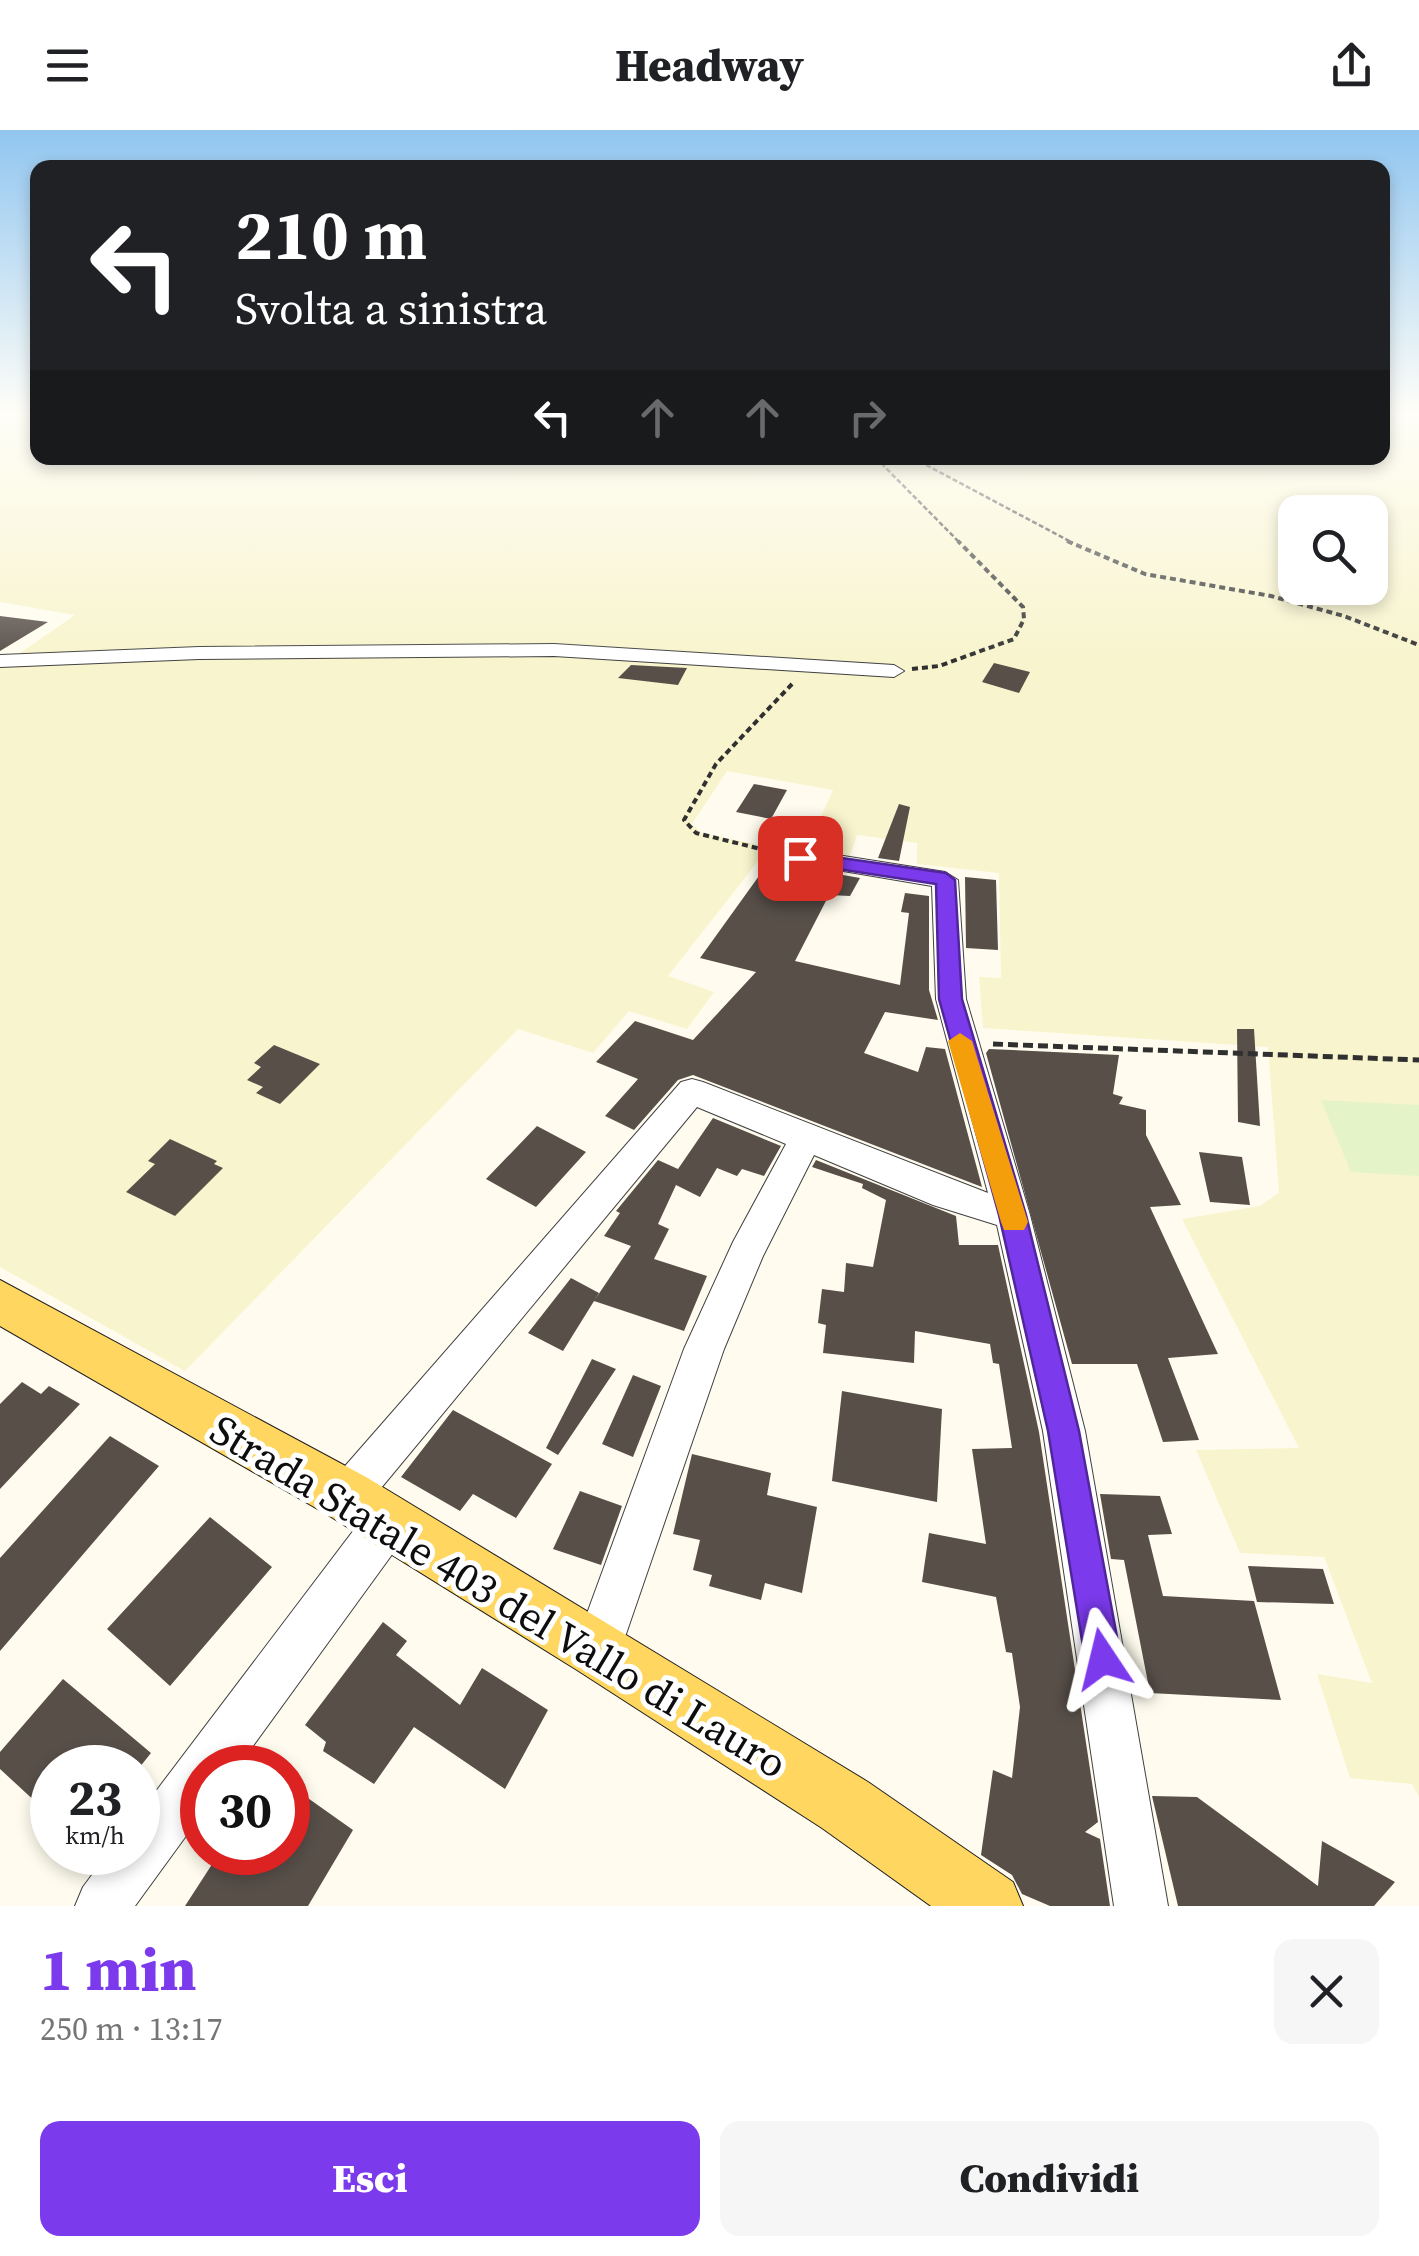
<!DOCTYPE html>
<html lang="it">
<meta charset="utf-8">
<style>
body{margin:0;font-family:"Source Serif 4",serif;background:#f6f6f6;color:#202124;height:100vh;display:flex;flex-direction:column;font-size:38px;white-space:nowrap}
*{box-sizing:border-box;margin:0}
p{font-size:32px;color:#757577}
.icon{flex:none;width:55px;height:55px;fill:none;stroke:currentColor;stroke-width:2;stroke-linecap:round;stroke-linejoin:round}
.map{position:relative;height:1776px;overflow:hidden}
.sheet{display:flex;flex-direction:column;background:#fff;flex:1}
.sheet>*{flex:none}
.top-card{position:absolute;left:30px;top:30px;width:1360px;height:305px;border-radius:20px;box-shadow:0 5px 15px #0003;background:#202124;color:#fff;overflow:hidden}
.buttons{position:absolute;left:1278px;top:365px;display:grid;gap:20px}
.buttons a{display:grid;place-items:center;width:110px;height:110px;border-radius:20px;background:#fff;box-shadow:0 5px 15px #0003;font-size:50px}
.speed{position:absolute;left:30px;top:1615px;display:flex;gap:20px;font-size:50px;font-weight:700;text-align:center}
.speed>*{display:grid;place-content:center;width:130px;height:130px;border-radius:50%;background:#fff;box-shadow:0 5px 15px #0003;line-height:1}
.speed small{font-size:25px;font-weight:400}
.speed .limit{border:15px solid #d22;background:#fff;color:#111}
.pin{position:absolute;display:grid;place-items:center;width:85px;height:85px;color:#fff;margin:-42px;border-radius:20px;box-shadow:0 5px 15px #0006}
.me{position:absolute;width:110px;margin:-55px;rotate:350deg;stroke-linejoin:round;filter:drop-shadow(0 0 8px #0008)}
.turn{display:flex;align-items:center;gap:35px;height:210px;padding:0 40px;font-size:45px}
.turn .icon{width:130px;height:130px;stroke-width:2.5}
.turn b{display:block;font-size:70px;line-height:85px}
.lanes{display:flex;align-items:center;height:95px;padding:0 40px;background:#0003;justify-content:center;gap:50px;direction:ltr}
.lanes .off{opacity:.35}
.round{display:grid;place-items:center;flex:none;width:105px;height:105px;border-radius:20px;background:#f6f6f6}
.overview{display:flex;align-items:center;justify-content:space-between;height:170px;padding:0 40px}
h1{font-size:60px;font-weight:800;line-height:75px;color:#7c3aed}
.action{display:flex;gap:20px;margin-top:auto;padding:20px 40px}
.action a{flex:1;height:115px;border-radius:20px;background:#7c3aed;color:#fff;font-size:40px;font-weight:800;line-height:115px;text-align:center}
.action a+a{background:#f6f6f6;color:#202124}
header{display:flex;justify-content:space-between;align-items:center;height:130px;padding:0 40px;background:#fff;font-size:45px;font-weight:800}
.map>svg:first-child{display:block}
.farmland{fill:#f8f4cd;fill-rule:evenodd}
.pitch{fill:#e5f4c8}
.building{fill:#584f49}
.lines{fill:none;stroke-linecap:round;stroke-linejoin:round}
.minor-casing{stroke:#414141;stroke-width:2}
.major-casing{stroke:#1f1f1f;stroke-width:2}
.path-far2{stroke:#303030;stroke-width:2.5;stroke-dasharray:5 2.5;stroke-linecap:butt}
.path-far1{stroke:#303030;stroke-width:4;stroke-dasharray:6 4;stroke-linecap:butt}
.path{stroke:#303030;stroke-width:5;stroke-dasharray:10 5;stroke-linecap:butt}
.minor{fill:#fff;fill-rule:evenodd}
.major{fill:#ffd65f;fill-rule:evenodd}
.route{fill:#7c3aed;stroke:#51269a;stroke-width:2.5}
.slow{fill:#f59e0b}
.labels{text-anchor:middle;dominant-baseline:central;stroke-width:10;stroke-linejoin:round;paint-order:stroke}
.near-street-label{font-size:42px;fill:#0e0e0e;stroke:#fff}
</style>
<header><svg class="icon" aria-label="menu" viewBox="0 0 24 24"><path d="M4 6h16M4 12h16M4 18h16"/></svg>Headway<svg class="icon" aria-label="share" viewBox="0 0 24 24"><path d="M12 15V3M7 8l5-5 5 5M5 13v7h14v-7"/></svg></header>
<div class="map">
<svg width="1419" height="1776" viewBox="0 0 1419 1776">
<rect width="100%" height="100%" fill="#fffcef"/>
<!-- farmland -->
<path class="farmland" d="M0,284H37L38,328H1382L1383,284H1419V1667L1412,1654L1350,1648L1317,1544L1372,1553L1324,1427L1240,1423L1196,1320L1299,1318L1182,1089L1260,1076L1279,1063L1268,917L983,898L979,847L1001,848L999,743L917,734V713L857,705L848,731L823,726L814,718V702L833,660L727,641L692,694L702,703L769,717L668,846L714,862L687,899L629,881L593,923L518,899L185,1241L0,1137V537L75,485L0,472ZM1295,382H1370V458H1295Z"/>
<!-- pitch -->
<path class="pitch" d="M1321,970L1419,975V1046L1351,1042Z"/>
<!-- building -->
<path class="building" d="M0,486L48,492L0,521Z
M994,533L1030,542L1019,563L982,552Z
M631,535L687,538L678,555L618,548Z
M754,654L787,660L771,689L736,682Z
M899,674L910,677L899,731L878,728Z
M769,732L860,748L850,766L829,765L795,831L900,855L909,783L901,782L905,763L929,766V860L938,890L885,882L864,923L918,942L926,917L945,919L982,1057L693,945L678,950L634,1000L605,986L638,949L596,932L635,891L693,910L756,842L700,828Z
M965,747L996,750L998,820L966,818Z
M1237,899H1254L1260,996L1238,992Z
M274,915L320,934L280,974L256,963L263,957L247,950L261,937L254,933Z
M989,919L1119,925L1113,964L1123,967L1119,974L1146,980V1005L1181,1075L1150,1077L1218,1224L1168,1228L1199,1310L1163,1312L1137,1234H1072L986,923Z
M713,988L781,1016L764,1046L742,1039L737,1046L717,1038L700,1067L676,1055L658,1094L669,1099L654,1129L707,1146L684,1201L594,1171L631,1116L604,1106L620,1083L616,1081L658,1030L678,1039Z
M537,996L586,1022L536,1077L486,1049Z
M170,1009L217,1031L214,1034L223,1038L175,1086L126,1062L155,1034L148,1031Z
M1199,1022L1242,1027L1250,1075L1210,1072Z
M816,1030L956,1086L959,1115H998L1039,1302L1098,1692L1085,1702L1100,1709L1110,1776H1050L1022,1764L1012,1745L981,1725L993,1640L1012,1648L1020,1577L1012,1523L1006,1522L996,1467L922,1452L929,1403L986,1414L972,1319L1012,1318L999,1234L993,1233L990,1214L915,1201L914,1233L823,1223L826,1195L818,1193L822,1159L844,1162L846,1133L873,1137L886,1070L862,1058L863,1054L812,1037Z
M571,1148L599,1163L563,1221L528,1203Z
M592,1229L616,1239L558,1325L546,1318Z
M633,1245L661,1256L633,1327L602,1314Z
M22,1252L41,1264L49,1256L80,1274L0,1359V1274Z
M842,1261L942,1279L937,1372L832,1351Z
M453,1280L552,1334L516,1388L473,1364L460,1381L401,1347Z
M110,1306L159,1336L0,1521V1428Z
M692,1324L771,1343L767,1365L817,1377L802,1463L765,1453L761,1470L709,1456L712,1445L693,1440L700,1410L673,1404Z
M580,1361L622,1376L601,1435L553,1419Z
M1100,1364L1160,1366L1172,1404L1148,1405L1163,1466L1254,1471L1281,1570L1150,1563L1124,1430L1111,1429Z
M210,1387L272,1437L170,1556L107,1499Z
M1248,1436L1323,1439L1334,1474L1257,1472Z
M383,1492L407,1511L396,1525L460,1575L482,1538L548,1580L505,1659L414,1597L374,1654L323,1621L326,1612L305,1595Z
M63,1549L151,1623L139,1638H52V1687L0,1639V1622Z
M288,1654L353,1700L308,1776H185L220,1722H288Z
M1152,1666L1197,1667L1318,1756L1322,1711L1395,1752L1374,1776H1178Z"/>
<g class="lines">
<!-- minor casing -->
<g class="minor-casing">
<path id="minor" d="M554,514L894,535L904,541L894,547L554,526L199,529L0,537V525L199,517Z
M799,719L945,742L958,750L966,869L1030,1085L1085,1301L1168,1776H1114L1043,1301L997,1095L933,1075L814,1025L763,1126L724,1219L615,1536L598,1543L581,1536L574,1519L684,1219L733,1112L786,1014L697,977L362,1381L347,1388L332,1381L325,1366L332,1351L681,952L692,949L703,952L988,1063L936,869L932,756L790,732L786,727L790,722Z
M388,1370L404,1376L410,1392L404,1408L237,1638H202V1684L135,1776H75L83,1757L109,1722H138V1685L372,1376Z"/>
</g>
<!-- major casing -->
<g class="major-casing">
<path id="major" d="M0,1150L366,1347L868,1652L1013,1752L1023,1776H931L822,1698L577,1540L328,1385L0,1196Z"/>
</g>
<!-- path-far2 -->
<path class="path-far2" d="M876,328L960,413
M913,328L1073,413"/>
<!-- path-far1 -->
<path class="path-far1" d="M1067,411L1145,444L1271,466L1344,486L1419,515
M912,539L939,536L1014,509L1024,489L1023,477L958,411
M777,723L696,703L684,690L716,634L793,553"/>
<!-- path -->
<path class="path" d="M993,914L1419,930"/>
<!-- minor -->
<use href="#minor" class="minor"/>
<!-- major -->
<use href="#major" class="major"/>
</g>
<!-- sky -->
<linearGradient id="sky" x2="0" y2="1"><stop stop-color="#91c6f0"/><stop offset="0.53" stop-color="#fffef8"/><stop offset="1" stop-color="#fffef8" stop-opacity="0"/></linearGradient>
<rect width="1419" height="533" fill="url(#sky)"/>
<!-- route -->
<path class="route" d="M800,722L946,743L955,750L962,869L1026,1085L1079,1301L1121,1529L1116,1542L1103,1547L1090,1542L1085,1529L1048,1301L999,1085L939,869L936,754L793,732L790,728Z"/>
<!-- slow -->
<path class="slow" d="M960,903L972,911L1028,1092L1024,1100H1004L1001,1092L948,911Z"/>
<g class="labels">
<!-- near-street labels -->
<g class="near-street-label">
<text transform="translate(499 1466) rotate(31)">Strada Statale 403 del Vallo di Lauro</text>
</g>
</g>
</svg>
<div class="buttons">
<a><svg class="icon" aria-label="search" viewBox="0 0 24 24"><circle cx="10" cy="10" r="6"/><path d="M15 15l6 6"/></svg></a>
</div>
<div class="speed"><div>23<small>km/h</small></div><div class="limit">30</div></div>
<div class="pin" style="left:800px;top:728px;background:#d93025"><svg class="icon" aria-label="arrive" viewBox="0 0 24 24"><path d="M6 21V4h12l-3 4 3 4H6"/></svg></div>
<svg class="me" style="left:1103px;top:1529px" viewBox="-20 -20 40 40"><path d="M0-17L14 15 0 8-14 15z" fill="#7c3aed" stroke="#fff" stroke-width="4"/></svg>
<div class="top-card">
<div class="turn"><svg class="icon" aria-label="left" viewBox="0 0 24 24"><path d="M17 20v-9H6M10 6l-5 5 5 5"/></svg><div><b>210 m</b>Svolta a sinistra</div></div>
<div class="lanes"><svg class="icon" aria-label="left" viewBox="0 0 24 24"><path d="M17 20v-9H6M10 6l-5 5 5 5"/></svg><svg class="icon off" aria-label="ahead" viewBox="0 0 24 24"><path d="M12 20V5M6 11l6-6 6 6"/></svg><svg class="icon off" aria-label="ahead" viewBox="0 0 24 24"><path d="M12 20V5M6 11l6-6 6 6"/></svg><svg class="icon off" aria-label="right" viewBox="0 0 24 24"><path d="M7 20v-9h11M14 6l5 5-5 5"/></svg></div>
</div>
</div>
<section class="sheet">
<div class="overview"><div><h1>1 min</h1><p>250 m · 13:17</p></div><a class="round"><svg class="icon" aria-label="close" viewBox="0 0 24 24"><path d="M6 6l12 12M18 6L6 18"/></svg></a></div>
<div class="action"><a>Esci</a><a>Condividi</a></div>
</section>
